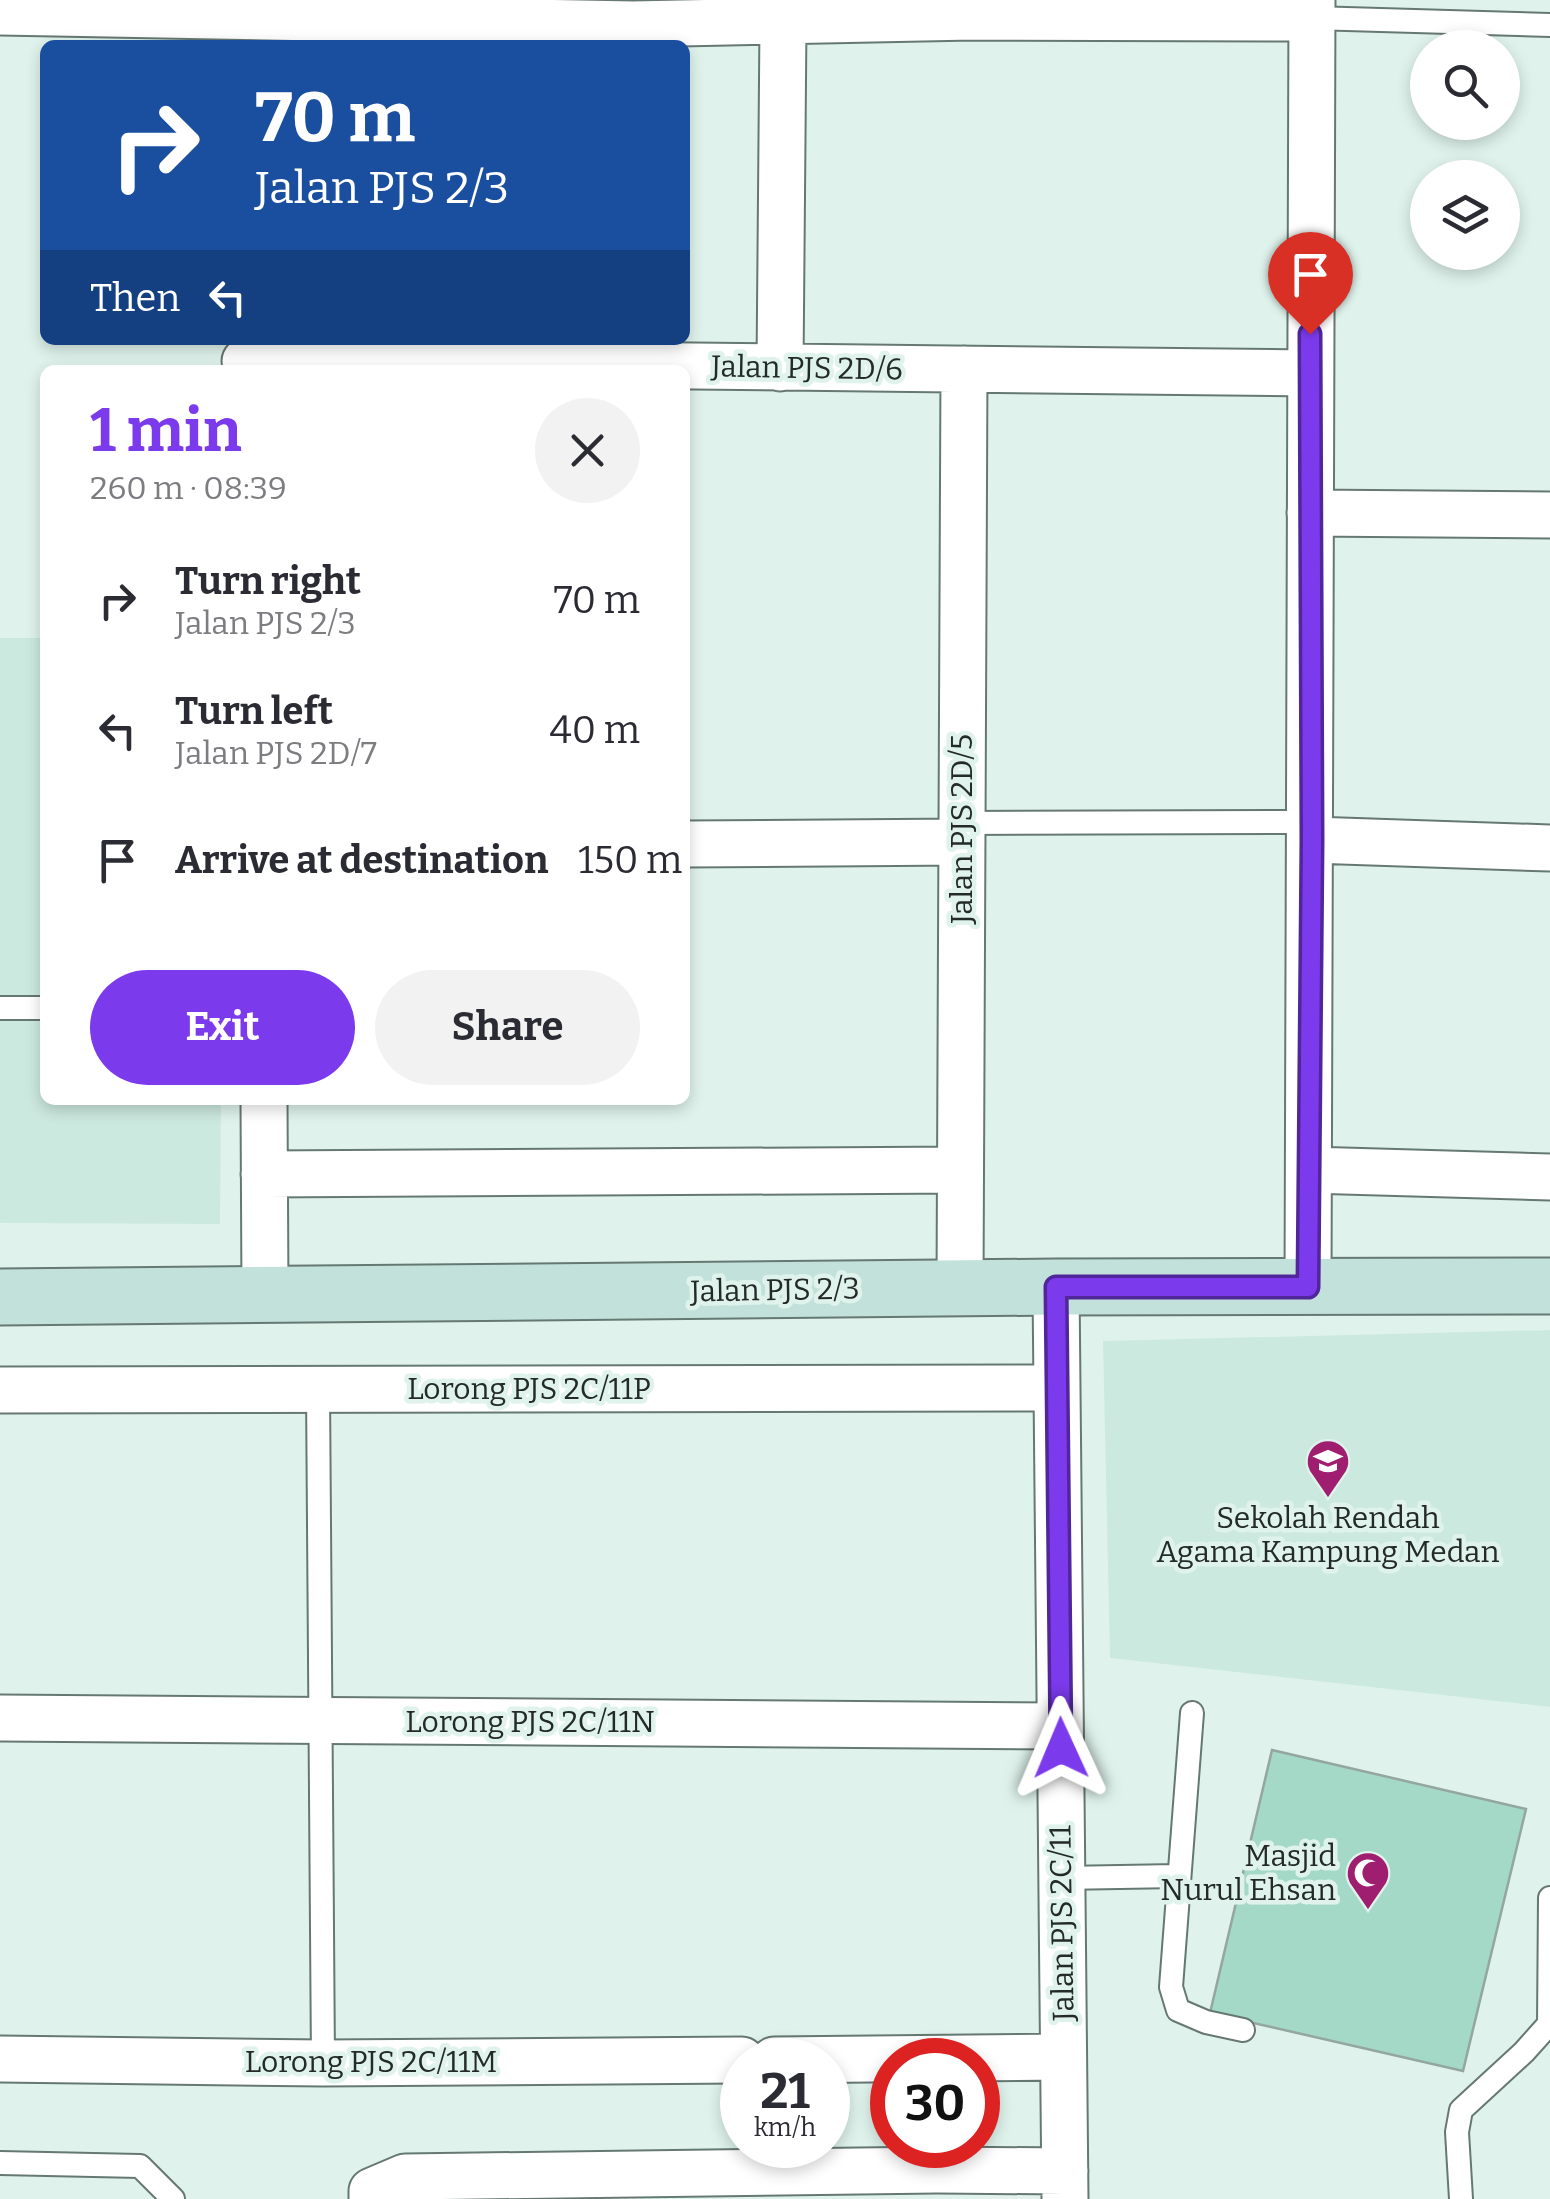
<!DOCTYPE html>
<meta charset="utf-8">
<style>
body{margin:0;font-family:Bitter,serif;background:#f2f2f3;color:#2b2b33;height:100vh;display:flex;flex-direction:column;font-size:38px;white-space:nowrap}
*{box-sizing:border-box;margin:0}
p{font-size:32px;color:#7c7c81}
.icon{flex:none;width:55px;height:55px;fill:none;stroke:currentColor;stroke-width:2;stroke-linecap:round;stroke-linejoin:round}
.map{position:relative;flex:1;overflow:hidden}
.details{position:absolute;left:40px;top:365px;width:650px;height:740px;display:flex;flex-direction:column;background:#fff;border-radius:15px;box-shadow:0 5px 15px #0003}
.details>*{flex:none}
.banner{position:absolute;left:40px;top:40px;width:650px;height:305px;border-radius:15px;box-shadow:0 5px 15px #0003;background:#1a4fa0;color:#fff;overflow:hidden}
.controls{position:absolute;left:1410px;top:30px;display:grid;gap:20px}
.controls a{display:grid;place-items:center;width:110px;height:110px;border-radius:50%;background:#fff;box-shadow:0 5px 15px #0003;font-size:50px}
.speed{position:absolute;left:720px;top:2038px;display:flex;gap:20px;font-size:50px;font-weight:700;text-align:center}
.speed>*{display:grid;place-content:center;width:130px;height:130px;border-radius:50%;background:#fff;box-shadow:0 5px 15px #0003;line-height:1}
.speed small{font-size:25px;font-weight:400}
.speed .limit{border:15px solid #d22;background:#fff;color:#111}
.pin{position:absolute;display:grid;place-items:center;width:85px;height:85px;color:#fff;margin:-102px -42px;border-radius:50% 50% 50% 0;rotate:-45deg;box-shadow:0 0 10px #0007}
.pin .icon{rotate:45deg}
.me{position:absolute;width:110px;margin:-55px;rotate:359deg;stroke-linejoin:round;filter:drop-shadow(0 0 8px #0008)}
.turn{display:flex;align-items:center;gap:35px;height:210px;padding:0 50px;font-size:45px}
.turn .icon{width:130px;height:130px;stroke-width:2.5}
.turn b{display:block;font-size:70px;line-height:85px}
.then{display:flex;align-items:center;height:95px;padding:0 50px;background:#0003;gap:20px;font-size:38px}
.round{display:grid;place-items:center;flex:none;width:105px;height:105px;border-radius:52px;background:#f2f2f3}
.headline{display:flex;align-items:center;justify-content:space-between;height:170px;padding:0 50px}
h1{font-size:60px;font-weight:700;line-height:75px;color:#7c3aed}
.action{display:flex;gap:20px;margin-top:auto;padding:20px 50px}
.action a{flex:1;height:115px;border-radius:60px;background:#7c3aed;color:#fff;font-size:40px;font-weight:700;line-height:115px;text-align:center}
.action a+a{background:#f2f2f3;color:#2b2b33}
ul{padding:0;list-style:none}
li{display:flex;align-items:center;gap:30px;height:130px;padding:0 50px}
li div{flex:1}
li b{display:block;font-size:38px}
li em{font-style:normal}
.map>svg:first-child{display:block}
.built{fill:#cce9df}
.building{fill:#a4d8c7;stroke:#93a69f;stroke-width:2.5}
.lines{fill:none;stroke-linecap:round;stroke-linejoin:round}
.lane-casing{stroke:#667872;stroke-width:26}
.street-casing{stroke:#667872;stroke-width:49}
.secondary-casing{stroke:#667872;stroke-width:59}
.lane{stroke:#fff;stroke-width:22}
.street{stroke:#fff;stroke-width:45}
.secondary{stroke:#c1e1da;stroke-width:55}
.route-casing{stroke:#51269a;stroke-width:25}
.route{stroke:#7c3aed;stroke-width:18}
.labels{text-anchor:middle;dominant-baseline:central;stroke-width:9;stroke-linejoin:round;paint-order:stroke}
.street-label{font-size:30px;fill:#232a28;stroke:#dff3ec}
.poi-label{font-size:30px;fill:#232a28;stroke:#dff3ec}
</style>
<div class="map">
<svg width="1550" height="2199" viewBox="0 0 1550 2199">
<rect width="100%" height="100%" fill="#dff3ec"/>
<!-- built -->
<path class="built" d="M0,638H45V1100H221L220,1224L0,1223Z
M1550,1330V1707L1110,1658L1103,1341Z"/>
<!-- building -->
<path class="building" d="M1272,1750L1526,1809L1463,2071L1210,2013Z"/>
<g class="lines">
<!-- lane casing -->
<g class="lane-casing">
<path id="lane" d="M1312,18L1550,25
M962,823L1311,822
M0,1008H45
M318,1389L323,2063
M1192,1713L1171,1987L1178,2010L1206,2022L1243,2030
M1062,1878L1177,1876
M0,2163L140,2166L173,2199
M1461,2199L1457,2132L1461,2110L1524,2052L1549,2024L1550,1898"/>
</g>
<!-- street casing -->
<g class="street-casing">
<path id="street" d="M0,12L633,24L972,17L1312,18
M245,361L1310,373
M780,368L783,23
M1310,513L1550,515
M1312,840L1550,848
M685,844L962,842
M264,1100L265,1294
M1309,1170L1550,1177
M264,1174L959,1170
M1056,1287L1065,2199
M1308,1287L1312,0
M960,1288L964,369
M0,1390L1057,1388
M0,1718L1060,1726
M0,2059L323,2063L742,2060
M774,2060L1063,2057
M372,2199V2191L405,2177L937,2170L1065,2171"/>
</g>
<!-- secondary casing -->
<g class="secondary-casing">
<path id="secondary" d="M0,1297L1056,1287L1550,1286"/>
</g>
<!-- lane -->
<use href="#lane" class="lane"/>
<!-- street -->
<use href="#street" class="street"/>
<!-- secondary -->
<use href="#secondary" class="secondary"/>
</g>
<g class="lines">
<!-- route casing -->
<g class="route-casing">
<path id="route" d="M1061,1748L1056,1287H1308L1312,840L1310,334"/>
</g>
<!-- route -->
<use href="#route" class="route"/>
</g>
<!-- icons -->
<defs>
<g id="school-pin" transform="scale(2.25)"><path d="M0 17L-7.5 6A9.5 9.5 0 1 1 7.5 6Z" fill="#9f1e6f" stroke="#dff3ec"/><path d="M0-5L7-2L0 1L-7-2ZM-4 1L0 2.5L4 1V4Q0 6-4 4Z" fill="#fff"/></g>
<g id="mosque-pin" transform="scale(2.25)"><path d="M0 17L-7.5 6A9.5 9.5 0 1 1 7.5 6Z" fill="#9f1e6f" stroke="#dff3ec"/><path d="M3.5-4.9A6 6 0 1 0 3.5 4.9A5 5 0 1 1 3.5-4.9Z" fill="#fff"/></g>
</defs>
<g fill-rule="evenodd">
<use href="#school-pin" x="1328" y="1461"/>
<use href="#mosque-pin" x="1368" y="1873"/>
</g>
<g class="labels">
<!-- street labels -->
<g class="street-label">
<text transform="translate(807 368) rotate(1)">Jalan PJS 2D/6</text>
<text transform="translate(962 829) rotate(-90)">Jalan PJS 2D/5</text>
<text transform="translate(775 1290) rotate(-1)">Jalan PJS 2/3</text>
<text x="529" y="1389">Lorong PJS 2C/11P</text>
<text x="530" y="1722">Lorong PJS 2C/11N</text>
<text transform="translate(1062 1923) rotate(-91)">Jalan PJS 2C/11</text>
<text x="371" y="2062">Lorong PJS 2C/11M</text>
</g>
<!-- poi labels -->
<g class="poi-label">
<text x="1328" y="1518">Sekolah Rendah<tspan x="1328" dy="34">Agama Kampung Medan</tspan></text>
<text x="1336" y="1856" text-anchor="end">Masjid<tspan x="1336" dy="34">Nurul Ehsan</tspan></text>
</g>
</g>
</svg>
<div class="controls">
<a><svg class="icon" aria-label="search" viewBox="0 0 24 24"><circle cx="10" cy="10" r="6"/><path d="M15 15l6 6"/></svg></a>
<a><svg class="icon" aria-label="layers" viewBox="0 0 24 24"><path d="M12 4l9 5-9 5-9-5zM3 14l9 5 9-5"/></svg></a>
</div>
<div class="speed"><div>21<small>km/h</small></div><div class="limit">30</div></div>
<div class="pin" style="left:1310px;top:334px;background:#d93025"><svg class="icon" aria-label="arrive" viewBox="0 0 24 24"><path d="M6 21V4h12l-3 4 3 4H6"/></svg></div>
<svg class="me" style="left:1061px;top:1748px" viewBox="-20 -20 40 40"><path d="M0-17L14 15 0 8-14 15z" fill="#7c3aed" stroke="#fff" stroke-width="4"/></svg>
<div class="banner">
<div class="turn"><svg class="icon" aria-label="right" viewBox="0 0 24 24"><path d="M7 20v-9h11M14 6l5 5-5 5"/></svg><div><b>70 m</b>Jalan PJS 2/3</div></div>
<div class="then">Then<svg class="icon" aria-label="left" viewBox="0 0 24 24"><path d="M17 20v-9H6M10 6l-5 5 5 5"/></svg></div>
</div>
<section class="details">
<div class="headline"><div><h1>1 min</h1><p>260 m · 08:39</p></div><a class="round"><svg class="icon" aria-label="close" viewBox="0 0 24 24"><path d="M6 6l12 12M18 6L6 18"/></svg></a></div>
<ul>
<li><svg class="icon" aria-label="right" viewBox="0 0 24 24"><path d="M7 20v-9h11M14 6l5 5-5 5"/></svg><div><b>Turn right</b><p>Jalan PJS 2/3</p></div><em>70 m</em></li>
<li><svg class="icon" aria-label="left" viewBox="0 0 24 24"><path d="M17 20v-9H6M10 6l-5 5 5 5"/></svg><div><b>Turn left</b><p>Jalan PJS 2D/7</p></div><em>40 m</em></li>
<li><svg class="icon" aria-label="arrive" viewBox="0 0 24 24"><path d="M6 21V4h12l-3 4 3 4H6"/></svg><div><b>Arrive at destination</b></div><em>150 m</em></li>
</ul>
<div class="action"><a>Exit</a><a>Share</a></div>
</section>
</div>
